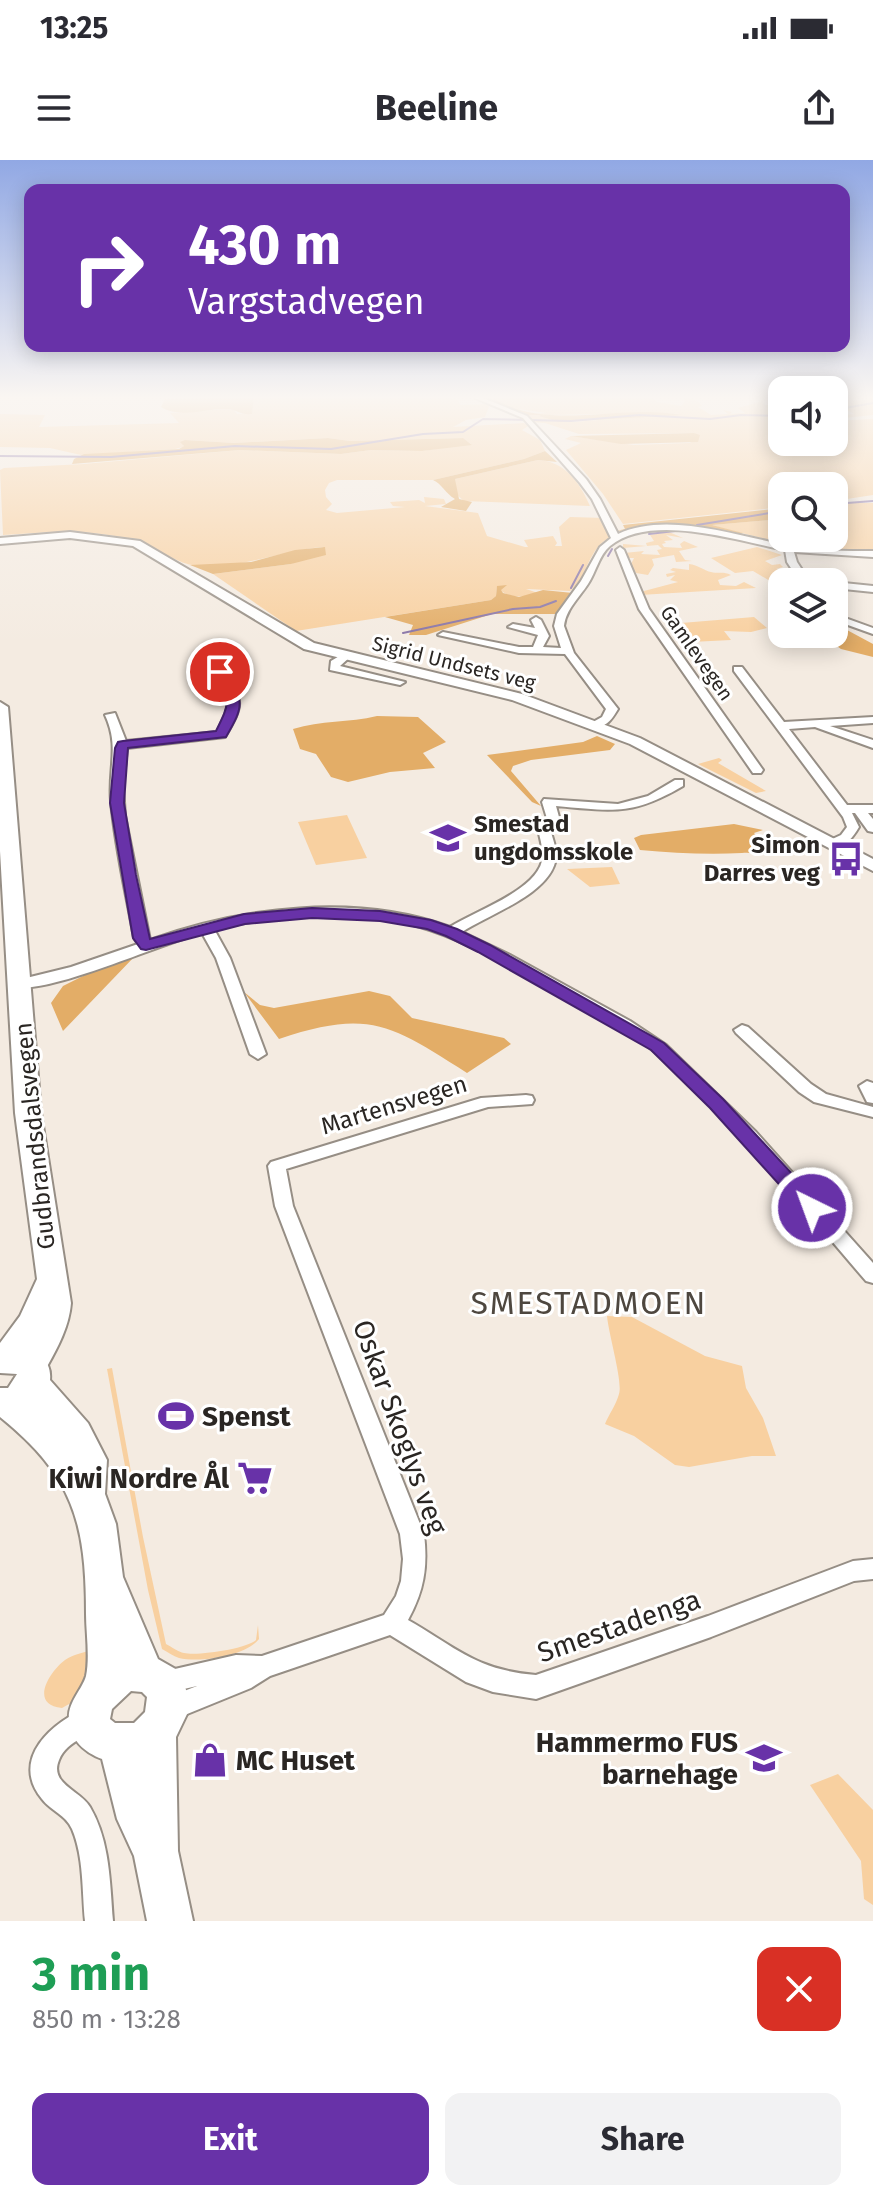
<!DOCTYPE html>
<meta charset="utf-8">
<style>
body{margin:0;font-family:"Fira Sans",sans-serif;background:#f2f2f3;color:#2b2b33;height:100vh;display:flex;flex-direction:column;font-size:30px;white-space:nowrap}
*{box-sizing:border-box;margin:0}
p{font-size:26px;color:#7c7c81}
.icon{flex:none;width:44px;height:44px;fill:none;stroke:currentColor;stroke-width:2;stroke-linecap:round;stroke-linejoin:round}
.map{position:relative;height:1761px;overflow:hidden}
.sheet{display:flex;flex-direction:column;background:#fff;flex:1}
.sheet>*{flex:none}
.hud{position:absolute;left:24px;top:24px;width:826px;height:168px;border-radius:16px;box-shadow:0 4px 20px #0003;background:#6832a8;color:#fff;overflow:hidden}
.controls{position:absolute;left:768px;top:216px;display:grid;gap:16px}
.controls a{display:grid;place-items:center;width:80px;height:80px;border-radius:16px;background:#fff;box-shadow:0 4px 20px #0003;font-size:40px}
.pin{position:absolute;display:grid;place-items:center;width:68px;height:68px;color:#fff;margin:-34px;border:4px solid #fff;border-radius:50%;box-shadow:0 2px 8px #0007}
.me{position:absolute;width:88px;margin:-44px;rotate:318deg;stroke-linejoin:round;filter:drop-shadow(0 0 6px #0008)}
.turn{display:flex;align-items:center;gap:28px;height:168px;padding:0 32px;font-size:36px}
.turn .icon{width:104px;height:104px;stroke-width:2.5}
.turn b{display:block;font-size:56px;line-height:68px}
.round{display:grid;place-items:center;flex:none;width:84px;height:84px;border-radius:16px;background:#f2f2f3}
.head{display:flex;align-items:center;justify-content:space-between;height:136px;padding:0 32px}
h1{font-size:48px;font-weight:700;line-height:60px;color:#1e9e55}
.action{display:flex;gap:16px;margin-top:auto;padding:16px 32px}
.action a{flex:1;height:92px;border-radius:16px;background:#6832a8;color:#fff;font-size:32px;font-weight:700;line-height:92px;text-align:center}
.action a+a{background:#f2f2f3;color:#2b2b33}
.status{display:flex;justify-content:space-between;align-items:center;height:56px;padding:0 40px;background:#fff;direction:ltr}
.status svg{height:22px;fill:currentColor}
header{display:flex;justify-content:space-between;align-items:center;height:104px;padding:0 32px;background:#fff;font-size:36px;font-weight:700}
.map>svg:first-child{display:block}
.green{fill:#f8d0a0;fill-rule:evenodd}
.forest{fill:#e3ad67}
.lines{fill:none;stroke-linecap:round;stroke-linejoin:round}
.stream{stroke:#8874a7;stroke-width:2}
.minor-casing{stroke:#968e85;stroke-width:4}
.tertiary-casing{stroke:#968e85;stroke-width:4}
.secondary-casing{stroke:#968e85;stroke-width:4}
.primary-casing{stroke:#968e85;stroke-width:4}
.minor{fill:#fff;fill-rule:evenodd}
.tertiary{fill:#fff;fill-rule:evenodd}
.secondary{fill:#fff;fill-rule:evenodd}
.primary{fill:#fff;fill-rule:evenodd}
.route{fill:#6832a8;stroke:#44206d;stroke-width:2}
.labels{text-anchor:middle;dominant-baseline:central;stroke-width:6;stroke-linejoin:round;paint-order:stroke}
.far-street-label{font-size:20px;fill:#2a2623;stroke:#fff}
.poi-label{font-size:24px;font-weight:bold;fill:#2a2623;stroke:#fff;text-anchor:start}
.street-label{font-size:24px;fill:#2a2623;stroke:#fff}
.near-poi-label{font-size:28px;font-weight:bold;fill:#2a2623;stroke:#fff;text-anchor:start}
.near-street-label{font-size:28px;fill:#2a2623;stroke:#fff}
.near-neighbourhood-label{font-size:32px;letter-spacing:2px;fill:#4e473f;stroke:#fff}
</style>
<div class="status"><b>13:25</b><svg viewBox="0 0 49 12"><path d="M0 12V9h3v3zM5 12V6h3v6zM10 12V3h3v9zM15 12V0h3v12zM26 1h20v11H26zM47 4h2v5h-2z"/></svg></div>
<header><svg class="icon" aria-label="menu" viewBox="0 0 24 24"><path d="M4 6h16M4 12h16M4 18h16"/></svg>Beeline<svg class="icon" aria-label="share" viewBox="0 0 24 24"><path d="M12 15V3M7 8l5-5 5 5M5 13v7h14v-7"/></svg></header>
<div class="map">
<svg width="873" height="1761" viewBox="0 0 873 1761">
<rect width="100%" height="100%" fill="#f4ebe1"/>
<!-- green -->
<path class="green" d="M254,238H450L458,240L460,245L490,244L485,257L466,260L453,267L524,263L528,266L522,270L540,280L545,291L524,299L433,320H337L329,323L325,330L326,337L332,344L326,350L337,353L405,347L393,346L390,342L419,340L425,343L424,337L444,339L446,344L425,346L478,353L487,376L525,387H528L524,380L553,376L557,383L555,386H562L559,367L570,357L605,358L611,377C587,389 589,415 570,431L526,429L538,433C523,438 508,439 497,427L496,436L491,440L296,471L213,414L291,404L324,387C280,390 238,411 192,405C177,403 153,386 136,381C93,368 48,372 3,375L0,310L4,308L84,304L240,290L341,294L371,290L422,291L471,284L462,278L350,281L328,278L234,283L185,280L183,287L175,289L81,295L50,288L0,287V254L45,255L39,267L179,263L170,253L227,249L234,250L237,254L252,253Z
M493,238H653L657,242L681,246L685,241L683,238C691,238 697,239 702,246L698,247L711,255L728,254L723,250L732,252L730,254L745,253L738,248L763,241L762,244L782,247V282H834V261L873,259V335L834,341V326H782V347L623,364L603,334L566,290L581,283L565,279L571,276L634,285L690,283L697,276L694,273L579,274L545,263L531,262L523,255L546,253L512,248L495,239L486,240ZM653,253L680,254L573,262L544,255Z
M873,239V255L834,259V256L854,254L849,251L834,252V243Z
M538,300C565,301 580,323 590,346L464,341L456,334L455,319Z
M848,343H873V393L799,388L711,365L782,359V378H834V346Z
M669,372L683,378L666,375L673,380L664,381L666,383L662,384L664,387L682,388L680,384L684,381L698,387L679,391L685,400L692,401L676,402L674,395L652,399L654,405L648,415L636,413L631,404L634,398H625L624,393L644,391L641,394L660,395L657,390L662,389L658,385L623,388V384L647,386L646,383L654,381L650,375Z
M757,387L782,395L765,401L772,405L780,404L783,407L776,409L792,411L801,422H782V428L753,411L735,413L711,398Z
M689,404C698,405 705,411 711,412C720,414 723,411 731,415L718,420L720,425L736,426L744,422L756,428L640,435L644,431L678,422L670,420L675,415L667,417L666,414L676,412L670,410L673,408L689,410Z
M754,457L767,468L751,472L724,471L731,480L691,482L682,471H675L669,464Z
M719,598L722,600L718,603L766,631L756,633L698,604Z
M347,655L367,698L316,705L298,662Z
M612,707L620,724L590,727L567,709Z
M607,1156L632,1157L705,1196L742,1206L746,1228L763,1258L776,1296H752L689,1307L675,1305L634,1276L605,1264C609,1254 616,1245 619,1234C623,1222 609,1176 607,1156Z
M112,1208L143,1377L166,1484C172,1487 178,1492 184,1493C198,1496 246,1489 256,1480L258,1465L259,1479C246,1496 200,1503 179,1498C173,1496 168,1492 162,1489L148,1430L107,1209Z
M96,1489L78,1539L62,1548C29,1545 49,1512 65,1500C73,1494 86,1492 96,1489Z
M838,1614L873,1650V1745L864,1739L861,1701L810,1625Z"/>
<!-- forest -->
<path class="forest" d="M254,238L252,254C240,255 238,250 228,249C206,248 181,259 161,247L165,239Z
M495,239C549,272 621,243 682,255L559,262L539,256L541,255H523L489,240Z
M694,273L700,275L698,282L621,284L571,276Z
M328,278L350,281L463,278L472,285L422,291L371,290L341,294L240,290L72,304L74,299L84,294L179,289L184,286L180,282L185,280L234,283Z
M545,291L557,302L538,300L455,319L459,339L472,342L466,351L441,347L455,339C445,333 442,324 433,320L524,299Z
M782,348V359L712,365L743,373L739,375L659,368L616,371L625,369L623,365Z
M325,387L326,395L291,404L213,414L190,405L251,402L295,390Z
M507,425L501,430L503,433L519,437L543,430L573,433L557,454H492L426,475H409L413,465L385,457L491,440L496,436L497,426Z
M834,463L873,484V497L841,489L834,484L842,482L827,474H834Z
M377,556L418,557L446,582L423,593L435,608L390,612L348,622L331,617L316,594L300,589L293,569C321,560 349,563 377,556Z
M597,576L615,584L610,590L531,600L513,606L511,611L541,646L532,642L487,595L583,582Z
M734,664L763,670L754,673L760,680L778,685L779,693C766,696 755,692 742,693C708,695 674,693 640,690L634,678L641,675Z
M125,795L135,796L63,871L51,843L63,826Z
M369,831L390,836L412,858L504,878L511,884L467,913C390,864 369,849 279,879L244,832L260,845L274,848Z"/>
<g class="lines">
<!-- stream -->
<path class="stream" d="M834,250L873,243
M0,296L111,297L235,286L331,289L423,274L463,272L483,259L571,261L639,255L710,259L741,255L782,256
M834,344L873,341
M697,365L782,351
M649,374L675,371
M608,396L612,389
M571,428L583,405
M403,473L513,449L540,447L556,441"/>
<!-- minor casing -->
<g class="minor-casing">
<path id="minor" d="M475,238H483L527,256L586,319L600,339L618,374C669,350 741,378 793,386C819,391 846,391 873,391V397L794,392L797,402L810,422H800L787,402L785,390C738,381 651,352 610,386C599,395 596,412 588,424C579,438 566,449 564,466L574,493L618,549C612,559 606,569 593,566V562L602,557L606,549L565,494L519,493L438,475L443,472L519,487H533L538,475L508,467L513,464L535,468L531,460L536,457L541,460L549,476L543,487L561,488L554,466L557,454L581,421L600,387L611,378L592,339L580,323L523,258Z
M620,387L624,390L649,449L763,610L761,613H753L639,449L616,390Z
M834,422L873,426V432L834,428Z
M834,454L873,468V474L834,460Z
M341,495L350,497L340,506L405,522L400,525L330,510L331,501Z
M734,507H742L784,562L873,557V563L830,566L873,580V588L815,567L789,569L847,645H873V653H868L873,659V672L868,671L855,653H852L859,667C852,679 844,689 828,687V681L841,675L847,667L843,657L734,511Z
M216,510H224C244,542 244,544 225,577L127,588L123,627L125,656L150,780C243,747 355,733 450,767C475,751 535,731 542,701C544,690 540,679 538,669L549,665L542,642L544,639L618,644L648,636L675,620H683V626C632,656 613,651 556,646L562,668L551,672C553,680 557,689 556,698C551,734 489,754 462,772L510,795L630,861L666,885L756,972L873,1103V1123L866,1121C800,1045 738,964 662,898C633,872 598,857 564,838C521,814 478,786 430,770C363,748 282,754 214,769L230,798L266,894L258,899L250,894L216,798L202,773C159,784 51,834 14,827L11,824L14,821L71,807L138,784L134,778C126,733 115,687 111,641C108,608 120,587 105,555L115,553L126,581L217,572C232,540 232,543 215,512Z
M742,865L748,867L811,924L826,934L873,947V957L814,942L799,932L736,873L734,870Z
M867,921L873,923V943L867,942L859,926Z
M526,935L532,936L534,940L532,944L488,947L286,1009L293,1046L424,1374C428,1407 424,1431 408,1460C457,1488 476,1510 536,1515L708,1456L853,1401L873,1399V1419L854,1421L711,1477L536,1539L493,1532L466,1522L390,1475L270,1516L251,1528L170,1561L161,1558L157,1549L161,1540L197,1526L162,1534L153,1530L149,1522L153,1514L236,1495L262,1496L384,1455L396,1436L401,1421L403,1399L400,1374L275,1046L268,1006L271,1002L481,938Z
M89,1547L98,1550L102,1559C94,1577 67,1579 59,1600C49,1624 80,1630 90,1647C110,1681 110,1723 113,1761H85C82,1732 84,1697 72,1669C66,1655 51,1651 42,1639C9,1599 53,1561 89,1547Z"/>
</g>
<!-- tertiary casing -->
<g class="tertiary-casing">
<path id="tertiary" d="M70,372L140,381L314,483L522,534L640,578L873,699V711L630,584L512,540L304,489L133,386L70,378L0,384V378Z"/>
</g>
<!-- secondary casing -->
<g class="secondary-casing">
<path id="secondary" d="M0,542L8,547L41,953L71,1143C69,1169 55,1192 43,1214L32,1218L21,1214L17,1206L0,1208V1183L20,1156L37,1119L15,953L0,691Z"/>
</g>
<!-- primary casing -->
<g class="primary-casing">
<path id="primary" d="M21,1186C38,1192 52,1200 50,1220L88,1263L107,1300L105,1334L116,1364L123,1417L158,1499L179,1511L189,1538L188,1552L176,1577L178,1691L193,1761H147L134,1696L117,1659L102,1599C84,1592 71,1581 69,1560C67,1543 82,1530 86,1516C90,1497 86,1473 86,1454C86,1362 73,1316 0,1257V1228H8L17,1214L0,1213V1187ZM131,1531L142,1532L147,1537L145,1552L134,1563H115L110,1559L112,1549Z"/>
</g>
<!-- minor -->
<use href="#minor" class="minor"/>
<!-- tertiary -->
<use href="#tertiary" class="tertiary"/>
<!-- secondary -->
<use href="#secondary" class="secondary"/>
<!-- primary -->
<use href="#primary" class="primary"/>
</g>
<!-- sky -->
<linearGradient id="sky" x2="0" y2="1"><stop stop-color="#91a8e4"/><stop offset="0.49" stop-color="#faf6f2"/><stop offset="1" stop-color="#faf6f2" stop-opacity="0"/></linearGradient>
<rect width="873" height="484" fill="url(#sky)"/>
<!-- route -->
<path class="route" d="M220,509L224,510C244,542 245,544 226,577L128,588L124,643L136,715L150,779L244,754L312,748L380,751L431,760L457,769L490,785L664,883L723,939L819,1043L822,1048L819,1053H805L710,948L651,890L478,792L446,776L427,769L380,761L312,758L245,764L146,790L141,789L133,778L110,643L115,588L118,582L123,581L216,571C231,541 230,541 214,512Z"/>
<!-- icons -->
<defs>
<g id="school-bare" transform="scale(2.76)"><path d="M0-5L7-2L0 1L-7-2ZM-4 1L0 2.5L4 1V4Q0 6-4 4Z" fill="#6832a8" stroke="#fff" stroke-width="2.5" paint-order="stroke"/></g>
<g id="bus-bare" transform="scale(2.76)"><path d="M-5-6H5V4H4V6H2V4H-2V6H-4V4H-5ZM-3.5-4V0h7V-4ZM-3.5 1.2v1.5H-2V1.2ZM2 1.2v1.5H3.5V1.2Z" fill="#6832a8" stroke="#fff" stroke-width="2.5" paint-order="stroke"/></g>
<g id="stadium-bare" transform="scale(2.76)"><path d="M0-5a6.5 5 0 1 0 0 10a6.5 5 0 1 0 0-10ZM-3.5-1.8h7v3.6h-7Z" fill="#6832a8" stroke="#fff" stroke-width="2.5" paint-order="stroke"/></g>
<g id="supermarket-bare" transform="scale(2.76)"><path d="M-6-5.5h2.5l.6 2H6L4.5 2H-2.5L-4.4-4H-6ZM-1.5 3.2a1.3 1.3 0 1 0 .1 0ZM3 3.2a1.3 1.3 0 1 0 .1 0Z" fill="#6832a8" stroke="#fff" stroke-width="2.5" paint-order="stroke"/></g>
<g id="shop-bare" transform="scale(2.76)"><path d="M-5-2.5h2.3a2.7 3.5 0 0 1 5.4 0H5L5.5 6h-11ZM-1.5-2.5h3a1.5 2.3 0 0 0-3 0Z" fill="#6832a8" stroke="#fff" stroke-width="2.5" paint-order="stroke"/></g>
</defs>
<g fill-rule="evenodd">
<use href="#school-bare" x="448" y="678"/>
<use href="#bus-bare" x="846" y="699"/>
<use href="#stadium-bare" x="176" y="1256"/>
<use href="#supermarket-bare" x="255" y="1318"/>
<use href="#school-bare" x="764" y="1598"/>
<use href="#shop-bare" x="210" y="1600"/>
</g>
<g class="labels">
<!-- far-street labels -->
<g class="far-street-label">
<text transform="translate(697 493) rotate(55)">Gamlevegen</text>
<text transform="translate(454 503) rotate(14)">Sigrid Undsets veg</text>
</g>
<!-- poi labels -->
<g class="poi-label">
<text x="474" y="664">Smestad<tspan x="474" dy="28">ungdomsskole</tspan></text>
<text x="820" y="685" text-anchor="end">Simon<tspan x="820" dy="28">Darres veg</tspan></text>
</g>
<!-- street labels -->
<g class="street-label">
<text transform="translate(394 945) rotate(-17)">Martensvegen</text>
<text transform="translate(35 976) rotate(-96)">Gudbrandsdalsvegen</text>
</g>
<!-- near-poi labels -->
<g class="near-poi-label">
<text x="202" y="1256">Spenst</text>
<text x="229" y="1318" text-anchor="end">Kiwi Nordre Ål</text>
<text x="738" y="1582" text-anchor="end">Hammermo FUS<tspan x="738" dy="32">barnehage</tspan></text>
<text x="236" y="1600">MC Huset</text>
</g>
<!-- near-street labels -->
<g class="near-street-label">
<text transform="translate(400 1267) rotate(70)">Oskar Skoglys veg</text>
<text transform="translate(619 1466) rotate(-19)">Smestadenga</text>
</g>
<!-- near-neighbourhood labels -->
<g class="near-neighbourhood-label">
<text x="589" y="1143">SMESTADMOEN</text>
</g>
</g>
</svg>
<div class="controls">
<a><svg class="icon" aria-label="sound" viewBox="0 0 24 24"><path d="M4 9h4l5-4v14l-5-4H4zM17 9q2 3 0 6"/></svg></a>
<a><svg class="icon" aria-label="search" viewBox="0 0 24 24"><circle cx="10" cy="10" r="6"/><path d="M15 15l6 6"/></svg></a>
<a><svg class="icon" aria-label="layers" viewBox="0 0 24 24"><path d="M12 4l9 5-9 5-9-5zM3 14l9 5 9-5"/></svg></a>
</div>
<div class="pin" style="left:220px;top:512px;background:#d93025"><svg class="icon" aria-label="arrive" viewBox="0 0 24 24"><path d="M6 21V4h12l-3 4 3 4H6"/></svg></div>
<svg class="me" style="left:812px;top:1048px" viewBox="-20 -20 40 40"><circle r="17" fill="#6832a8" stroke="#fff" stroke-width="3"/><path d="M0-11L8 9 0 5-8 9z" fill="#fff"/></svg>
<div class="hud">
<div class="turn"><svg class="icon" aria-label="right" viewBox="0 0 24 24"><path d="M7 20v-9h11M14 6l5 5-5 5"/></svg><div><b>430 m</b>Vargstadvegen</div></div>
</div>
</div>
<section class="sheet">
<div class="head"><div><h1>3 min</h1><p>850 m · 13:28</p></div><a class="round" style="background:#d93025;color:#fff"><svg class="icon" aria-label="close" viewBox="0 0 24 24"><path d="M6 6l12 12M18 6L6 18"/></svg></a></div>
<div class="action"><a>Exit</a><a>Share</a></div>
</section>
